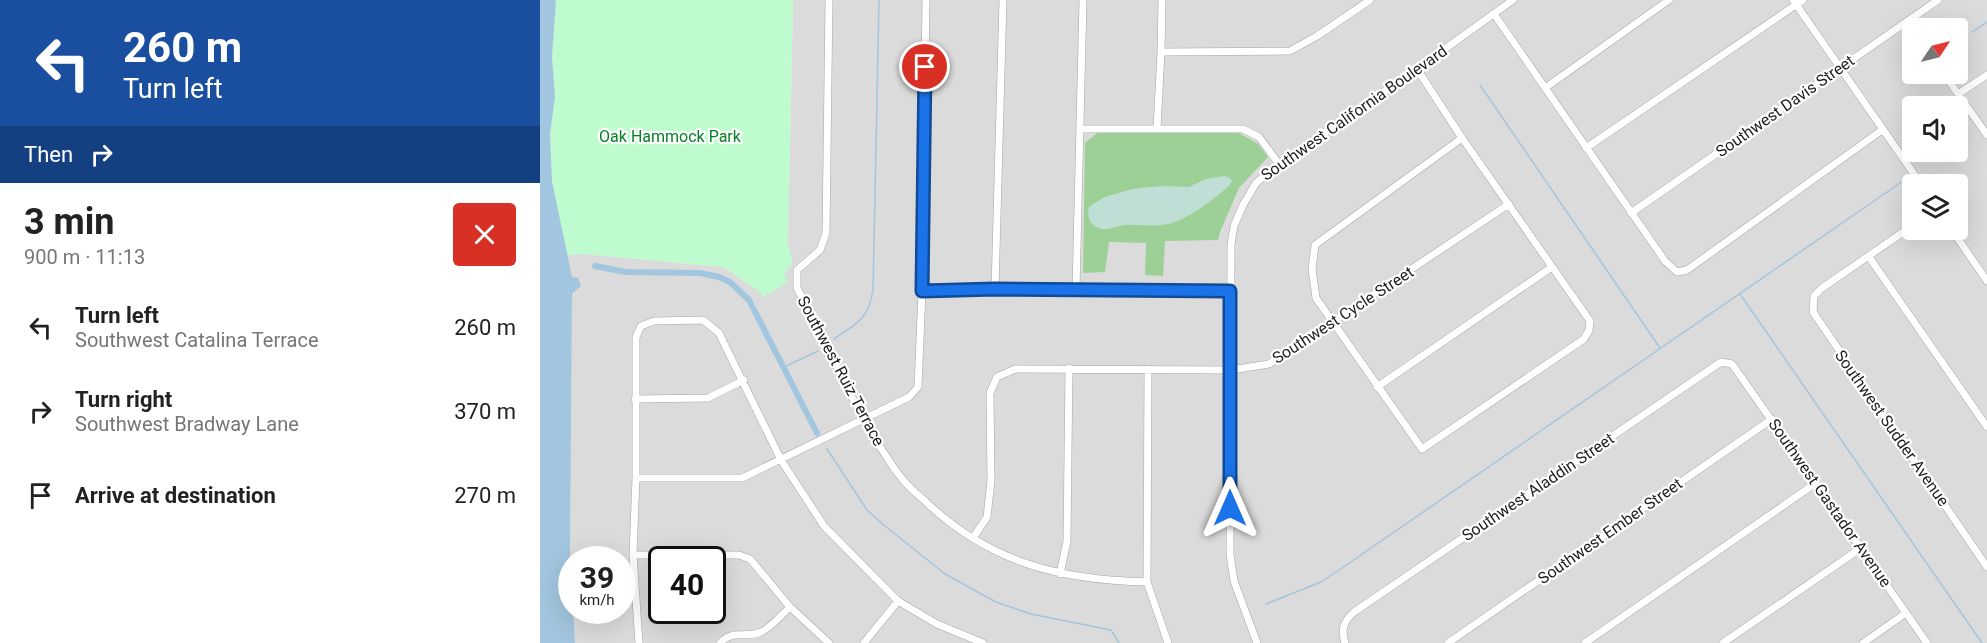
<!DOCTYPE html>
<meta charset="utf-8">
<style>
body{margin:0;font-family:Roboto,sans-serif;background:#f2f2f2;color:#222;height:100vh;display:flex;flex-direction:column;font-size:22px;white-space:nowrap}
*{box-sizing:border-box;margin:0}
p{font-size:20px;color:#767676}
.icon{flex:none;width:33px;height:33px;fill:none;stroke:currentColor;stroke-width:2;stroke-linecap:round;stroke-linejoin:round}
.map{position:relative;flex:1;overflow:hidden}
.sheet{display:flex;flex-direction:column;background:#fff;width:540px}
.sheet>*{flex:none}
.guide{background:#1a4fa0;color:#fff;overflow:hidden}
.needle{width:39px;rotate:55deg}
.tools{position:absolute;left:1362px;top:18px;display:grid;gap:12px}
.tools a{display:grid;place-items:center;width:66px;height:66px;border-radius:6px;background:#fff;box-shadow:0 6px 24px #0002;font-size:30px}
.speed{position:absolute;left:18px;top:546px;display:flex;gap:12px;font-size:30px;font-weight:700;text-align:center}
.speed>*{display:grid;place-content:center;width:78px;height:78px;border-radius:50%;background:#fff;box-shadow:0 6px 24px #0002;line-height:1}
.speed small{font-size:15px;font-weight:400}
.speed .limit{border:3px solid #111;border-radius:9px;background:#fff;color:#111}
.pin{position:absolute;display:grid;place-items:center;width:51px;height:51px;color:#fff;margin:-26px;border:3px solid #fff;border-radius:50%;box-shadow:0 2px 6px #0007}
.me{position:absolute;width:66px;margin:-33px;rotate:0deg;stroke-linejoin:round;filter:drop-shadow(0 0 4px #0008)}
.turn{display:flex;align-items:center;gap:21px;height:126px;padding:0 24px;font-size:27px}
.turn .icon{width:78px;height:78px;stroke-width:2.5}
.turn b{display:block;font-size:42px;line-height:51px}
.then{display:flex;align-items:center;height:57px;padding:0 24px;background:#0003;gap:12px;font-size:22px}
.round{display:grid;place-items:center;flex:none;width:63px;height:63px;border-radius:6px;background:#f2f2f2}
.summary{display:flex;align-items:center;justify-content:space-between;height:102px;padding:0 24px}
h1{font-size:36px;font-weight:700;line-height:45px}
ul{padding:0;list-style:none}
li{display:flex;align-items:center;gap:18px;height:84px;padding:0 24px}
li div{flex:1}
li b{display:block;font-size:22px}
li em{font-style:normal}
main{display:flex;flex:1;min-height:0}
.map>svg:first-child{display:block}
.residential{fill:#dcdbdb;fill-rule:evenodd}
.forest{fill:#9dd096}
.wetland{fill:#bfded5}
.park{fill:#befbce}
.water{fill:#a2c6df}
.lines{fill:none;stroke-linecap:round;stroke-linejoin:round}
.stream{stroke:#a2c6df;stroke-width:1.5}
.canal{stroke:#a2c6df;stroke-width:6}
.minor-casing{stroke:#a5a5a5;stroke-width:8}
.minor{stroke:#fff;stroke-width:7}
.route-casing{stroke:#114b97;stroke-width:15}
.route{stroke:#1a73e8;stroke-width:10}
.labels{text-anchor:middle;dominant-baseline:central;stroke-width:4.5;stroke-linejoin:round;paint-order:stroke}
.street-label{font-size:16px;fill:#1e1e1e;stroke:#fff}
.park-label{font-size:16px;fill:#078027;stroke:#fff}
</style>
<main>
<section class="sheet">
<div class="guide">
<div class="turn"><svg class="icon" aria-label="left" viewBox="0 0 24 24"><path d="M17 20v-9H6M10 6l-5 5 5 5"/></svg><div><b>260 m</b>Turn left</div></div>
<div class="then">Then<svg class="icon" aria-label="right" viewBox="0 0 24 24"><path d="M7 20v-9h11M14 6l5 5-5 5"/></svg></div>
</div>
<div class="summary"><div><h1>3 min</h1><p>900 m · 11:13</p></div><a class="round" style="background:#d93025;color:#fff"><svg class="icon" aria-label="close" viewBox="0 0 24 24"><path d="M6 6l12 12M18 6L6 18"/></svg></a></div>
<ul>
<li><svg class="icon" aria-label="left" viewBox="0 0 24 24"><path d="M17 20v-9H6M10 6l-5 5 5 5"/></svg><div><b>Turn left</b><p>Southwest Catalina Terrace</p></div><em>260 m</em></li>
<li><svg class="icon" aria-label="right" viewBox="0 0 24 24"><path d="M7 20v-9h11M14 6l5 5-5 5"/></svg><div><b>Turn right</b><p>Southwest Bradway Lane</p></div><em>370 m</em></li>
<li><svg class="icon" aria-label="arrive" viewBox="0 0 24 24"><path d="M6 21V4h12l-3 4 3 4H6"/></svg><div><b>Arrive at destination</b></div><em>270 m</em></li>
</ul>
</section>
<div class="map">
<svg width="1447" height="643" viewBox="0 0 1447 643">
<rect width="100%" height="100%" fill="#efede3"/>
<!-- residential -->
<path class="residential" d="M253,0H1447V643H35L32,611L82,610V560H32L31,596L30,562L32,302L35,290L27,255L44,254L184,267L216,289L248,283L243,274L252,264L248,243ZM1372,28H1418V74H1372ZM1372,106H1418V152H1372ZM1372,184H1418V230H1372ZM122,560H172V610H122Z"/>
<!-- forest -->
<path class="forest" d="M558,132L699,133L718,144L728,157L699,188L680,232L678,240L625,241L623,276L605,275L606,243L569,242L565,272L543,273L545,143Z"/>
<!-- wetland -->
<path class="wetland" d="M684,176L690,178L692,181L689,186C669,202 659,212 635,222C619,228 601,224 584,225C577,226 569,230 561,229C551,226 546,217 549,207L553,204L565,197L592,189L621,186L649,187L666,179Z"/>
<!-- park -->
<path class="park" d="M16,0H253L248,243L252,264L244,274L248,282L224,297L216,289L184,267L44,254L27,255L12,181L10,134L15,97L12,57Z"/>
<!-- water -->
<path class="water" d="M0,0H16L12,57L15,97L10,134L12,181L32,277L38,278L41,286L33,293L32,302L30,562L35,643H0Z"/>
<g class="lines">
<!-- stream -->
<path class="stream" d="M1432,32L1447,22
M940,85L1120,348
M1200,294L1442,643
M294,339C317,323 328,320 333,290L339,0
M244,367L278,351
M287,449L327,510L345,526L405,574L456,602L491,614L571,630L579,643
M726,604L781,582L802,568L1363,181"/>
<!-- canal -->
<path class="canal" d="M55,266L86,272L160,273L179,277L190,282L209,300L277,433"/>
<!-- minor casing -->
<g class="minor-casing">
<path id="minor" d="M289,0L286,233L280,250L257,270V288C286,342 309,398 342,450C348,458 353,468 360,476C367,486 377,494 386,502C450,563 521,580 607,582
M1253,0L1381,184
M954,14L1125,261L1137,272L1147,270L1342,130
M621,52L750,51L777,36L830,0
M877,69L922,138L1050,321L1049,330L1044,339L882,449L776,298L772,269L775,245L922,138
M1404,74L1447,135
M1005,88L1129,0
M1418,94L1447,75
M541,129H703L719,137L739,164
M617,129L621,52L622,0
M1046,148L1263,0
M1091,213L1398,0
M1372,226L1282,288L1274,296L1273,312L1447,567
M1412,230L1447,281
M1329,257L1447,427
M455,289L463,0
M536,290L543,0
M382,291L455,289L690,291
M608,369L607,582L628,643
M837,387L1012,267
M95,399L168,398L204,380
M96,478H202L369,397L378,387L382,291L386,0
M433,538L447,517L451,481L450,393L457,377L475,369L691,370L729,364L969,204
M93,555H199L210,559L250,607L289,643
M520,574L527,541L529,368
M99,643L93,555L96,478V337L101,326L114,321L163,320L179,333L241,460L284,526L358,601L397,624L443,643
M180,643C192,629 206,639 221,632C232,627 241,615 250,607
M324,643L358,601
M717,643L694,581L690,554L691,244L694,226L703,205L716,183L739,164L877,69L973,0
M805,643C801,630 803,622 814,612L1181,362L1192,364L1387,643
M908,643L1232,419
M1045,643L1276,483
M1183,643L1321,548
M1323,643L1366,613"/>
</g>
<!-- minor -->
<use href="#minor" class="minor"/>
</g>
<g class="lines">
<!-- route casing -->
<g class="route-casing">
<path id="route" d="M385,67L382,291L455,289L690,291V508"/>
</g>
<!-- route -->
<use href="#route" class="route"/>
</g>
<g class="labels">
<!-- street labels -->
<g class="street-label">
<text transform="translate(1245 106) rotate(-35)">Southwest Davis Street</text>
<text transform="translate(814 113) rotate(-35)">Southwest California Boulevard</text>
<text transform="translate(803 315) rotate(-33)">Southwest Cycle Street</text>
<text transform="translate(301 371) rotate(62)">Southwest Ruiz Terrace</text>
<text transform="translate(1352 428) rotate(55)">Southwest Sudder Avenue</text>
<text transform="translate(998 487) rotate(-34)">Southwest Aladdin Street</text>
<text transform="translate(1290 503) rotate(55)">Southwest Gastador Avenue</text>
<text transform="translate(1070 531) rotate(-35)">Southwest Ember Street</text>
</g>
<!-- park labels -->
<g class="park-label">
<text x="130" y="136">Oak Hammock Park</text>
</g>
</g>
</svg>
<div class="tools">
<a><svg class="needle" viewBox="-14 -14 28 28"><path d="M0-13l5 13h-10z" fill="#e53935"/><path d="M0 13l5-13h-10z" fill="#767676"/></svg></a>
<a><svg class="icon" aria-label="sound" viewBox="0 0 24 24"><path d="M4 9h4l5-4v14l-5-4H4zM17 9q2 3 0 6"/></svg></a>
<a><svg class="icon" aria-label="layers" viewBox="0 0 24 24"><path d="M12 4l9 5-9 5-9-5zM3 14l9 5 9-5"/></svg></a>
</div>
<div class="speed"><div>39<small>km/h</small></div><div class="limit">40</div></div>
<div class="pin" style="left:385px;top:67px;background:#d93025"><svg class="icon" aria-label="arrive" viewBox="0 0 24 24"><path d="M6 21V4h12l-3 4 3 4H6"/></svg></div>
<svg class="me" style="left:690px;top:508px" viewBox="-20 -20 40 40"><path d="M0-17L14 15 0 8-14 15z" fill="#1a73e8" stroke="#fff" stroke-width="4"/></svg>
</div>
</main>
